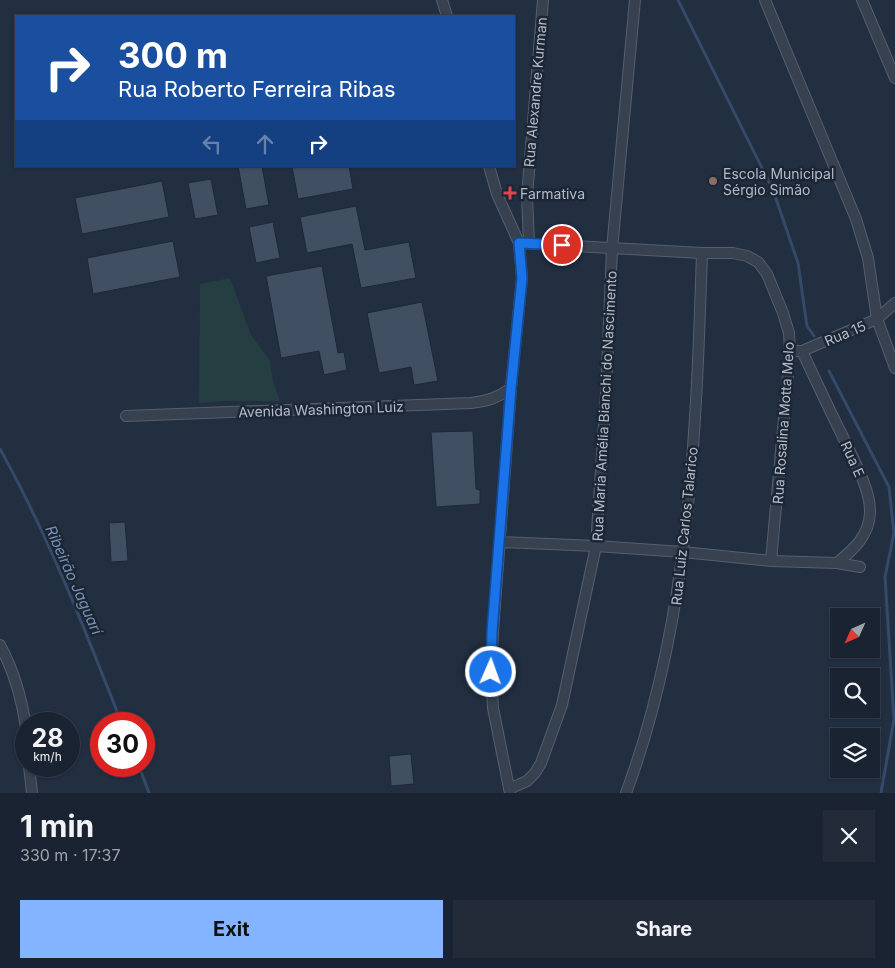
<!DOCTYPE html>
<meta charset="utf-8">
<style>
body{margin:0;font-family:Inter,sans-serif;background:#232b39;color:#f1f3f6;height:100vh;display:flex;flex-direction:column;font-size:19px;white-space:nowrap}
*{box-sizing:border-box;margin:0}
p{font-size:16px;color:#9fa4ab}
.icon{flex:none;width:28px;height:28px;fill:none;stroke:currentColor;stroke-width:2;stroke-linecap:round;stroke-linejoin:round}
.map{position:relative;height:793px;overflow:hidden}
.side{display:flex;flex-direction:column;background:#1a2331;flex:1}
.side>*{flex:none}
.banner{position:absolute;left:15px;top:15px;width:500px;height:152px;border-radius:0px;box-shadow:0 1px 4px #0004,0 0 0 1px #38404d;background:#1a4fa0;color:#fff;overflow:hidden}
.needle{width:32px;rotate:225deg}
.buttons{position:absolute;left:830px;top:608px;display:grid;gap:10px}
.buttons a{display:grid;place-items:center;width:50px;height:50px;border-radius:0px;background:#1a2331;box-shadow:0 1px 4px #0004,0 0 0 1px #38404d;font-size:25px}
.speed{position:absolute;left:15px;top:712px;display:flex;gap:10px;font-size:25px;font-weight:700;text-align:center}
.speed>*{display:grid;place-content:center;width:65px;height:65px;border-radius:50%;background:#1a2331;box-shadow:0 1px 4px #0004,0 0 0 1px #38404d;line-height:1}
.speed small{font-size:12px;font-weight:400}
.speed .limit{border:8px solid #d22;background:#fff;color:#111}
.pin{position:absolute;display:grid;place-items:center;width:42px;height:42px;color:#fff;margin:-21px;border:2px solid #fff;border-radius:50%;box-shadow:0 1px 5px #0007}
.me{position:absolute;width:55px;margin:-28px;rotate:2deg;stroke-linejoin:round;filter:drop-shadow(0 0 4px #0008)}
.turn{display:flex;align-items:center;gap:18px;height:105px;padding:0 20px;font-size:22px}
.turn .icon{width:65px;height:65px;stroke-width:2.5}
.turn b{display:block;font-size:35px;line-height:42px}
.lanes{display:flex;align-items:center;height:48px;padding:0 20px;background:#0003;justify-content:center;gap:25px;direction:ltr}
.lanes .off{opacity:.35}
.round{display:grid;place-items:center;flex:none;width:52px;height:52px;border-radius:0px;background:#232b39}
.overview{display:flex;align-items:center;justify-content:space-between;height:85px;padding:0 20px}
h1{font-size:30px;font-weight:700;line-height:38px}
.button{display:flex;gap:10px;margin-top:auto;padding:10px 20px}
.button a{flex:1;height:58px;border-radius:0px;background:#84b4ff;color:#111;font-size:20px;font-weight:700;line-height:58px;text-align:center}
.button a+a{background:#232b39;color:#f1f3f6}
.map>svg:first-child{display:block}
.green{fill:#243e42}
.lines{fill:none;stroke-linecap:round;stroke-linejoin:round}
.stream{stroke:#344a69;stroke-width:3}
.building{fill:#414f63;stroke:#1e2837}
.minor-casing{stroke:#555f6e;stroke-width:12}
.minor{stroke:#374150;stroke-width:10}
.route-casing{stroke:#114b97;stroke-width:12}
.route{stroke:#1a73e8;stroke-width:9}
.education-dot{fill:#8d6e63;stroke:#1c2635;stroke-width:2}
.health-dot{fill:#e0444e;stroke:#1c2635;stroke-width:2}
.labels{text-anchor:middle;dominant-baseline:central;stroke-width:5;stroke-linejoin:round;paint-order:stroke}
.street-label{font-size:14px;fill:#b3bccb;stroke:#1c2635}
.poi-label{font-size:14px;fill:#b3bccb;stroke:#1c2635;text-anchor:start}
.water-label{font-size:15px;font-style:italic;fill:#7892b5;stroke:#1c2635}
</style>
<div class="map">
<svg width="895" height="793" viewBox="0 0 895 793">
<rect width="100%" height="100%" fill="#222f41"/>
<!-- green -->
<path class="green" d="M230,278L251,335L270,361L273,381L280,401H223L199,403L200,284Z"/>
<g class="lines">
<!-- stream -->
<path class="stream" d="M678,0L773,190L798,263L807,326L814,336
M829,371L889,487L894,533L885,577L894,719L881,793
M0,449C49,537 85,630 122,724
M139,766L149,793"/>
</g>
<!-- building -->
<path class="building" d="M238,166H262L269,205L246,209Z
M292,166H349L353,189L298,199Z
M211,179L218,215L195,219L188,183Z
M162,181L169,217L82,234L75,198Z
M356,206L365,250L409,242L416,278L361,288L352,244L307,253L300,217Z
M273,222L280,258L256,263L249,227Z
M173,241L180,277L93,294L87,258Z
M322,266L338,353L344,352L347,370L324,375L319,351L281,358L266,276Z
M422,302L438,381L414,385L411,367L379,373L367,313Z
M473,431L476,489L480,490V504L436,507L431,432Z
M125,522L128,561L111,562L109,523Z
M411,754L414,784L391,786L389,756Z"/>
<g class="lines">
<!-- minor casing -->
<g class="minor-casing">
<path id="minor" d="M442,0L447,16
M765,0L856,219L868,258L877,319L895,368
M862,0L895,78
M489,166L497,194L519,243L522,278L511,388L493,632L491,672L493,708L510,793
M519,243L702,253H733L747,256L758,262L767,274L783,313L789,333L790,352L771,561
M529,243L527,196L543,0
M796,351H802L877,319L895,303
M802,351C815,379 828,407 842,435C852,457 871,489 870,513C869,536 853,550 837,563
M126,416L471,403C487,401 498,398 511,388
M500,542L596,546L683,552L771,561L837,563L860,567
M0,645C14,671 22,699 26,728
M29,766L32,793
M509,789L527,781L535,773L541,763L562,705L596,546L606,394L612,249L635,0
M626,793C690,621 696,435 702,253"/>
</g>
<!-- minor -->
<use href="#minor" class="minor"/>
</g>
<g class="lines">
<!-- route casing -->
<g class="route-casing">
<path id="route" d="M491,672L492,632L511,388L522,278L519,243L562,245"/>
</g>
<!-- route -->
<use href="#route" class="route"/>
</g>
<!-- markers -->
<circle class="education-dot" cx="713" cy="181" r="5"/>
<path class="health-dot" d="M507.5 185.5h5v5h5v5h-5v5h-5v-5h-5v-5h5z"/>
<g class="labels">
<!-- street labels -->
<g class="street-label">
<text transform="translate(535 92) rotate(-85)">Rua Alexandre Kurman</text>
<text transform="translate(845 333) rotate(-23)">Rua 15</text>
<text transform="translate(604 406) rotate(-87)">Rua Maria Amélia Bianchi do Nascimento</text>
<text transform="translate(321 409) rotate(-2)">Avenida Washington Luiz</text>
<text transform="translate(783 423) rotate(-86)">Rua Rosalina Motta Melo</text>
<text transform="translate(853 459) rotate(66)">Rua E</text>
<text transform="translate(684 526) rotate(-84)">Rua Luiz Carlos Talarico</text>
</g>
<!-- poi labels -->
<g class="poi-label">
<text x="723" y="173">Escola Municipal<tspan x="723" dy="16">Sérgio Simão</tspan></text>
<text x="520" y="193">Farmativa</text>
</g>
<!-- water labels -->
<g class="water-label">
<text transform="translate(74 580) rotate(66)">Ribeirão Jaguarí</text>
</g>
</g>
</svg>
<div class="buttons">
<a><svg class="needle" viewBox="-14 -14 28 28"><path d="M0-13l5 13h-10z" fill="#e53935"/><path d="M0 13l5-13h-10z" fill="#9fa4ab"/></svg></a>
<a><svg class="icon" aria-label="search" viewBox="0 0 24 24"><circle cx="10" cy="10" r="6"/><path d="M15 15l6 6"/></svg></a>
<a><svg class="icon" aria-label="layers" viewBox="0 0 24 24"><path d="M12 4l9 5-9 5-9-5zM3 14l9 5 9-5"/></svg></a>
</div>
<div class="speed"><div>28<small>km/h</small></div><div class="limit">30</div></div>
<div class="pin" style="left:562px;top:245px;background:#d93025"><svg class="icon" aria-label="arrive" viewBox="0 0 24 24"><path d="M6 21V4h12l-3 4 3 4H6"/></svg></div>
<svg class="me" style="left:491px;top:672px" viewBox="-20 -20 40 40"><circle r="17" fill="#1a73e8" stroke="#fff" stroke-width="3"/><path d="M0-11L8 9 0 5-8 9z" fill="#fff"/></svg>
<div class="banner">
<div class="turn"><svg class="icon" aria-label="right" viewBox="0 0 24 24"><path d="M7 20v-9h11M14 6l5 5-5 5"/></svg><div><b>300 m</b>Rua Roberto Ferreira Ribas</div></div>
<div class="lanes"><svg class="icon off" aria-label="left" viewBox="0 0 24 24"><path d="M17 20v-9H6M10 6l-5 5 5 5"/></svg><svg class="icon off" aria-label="ahead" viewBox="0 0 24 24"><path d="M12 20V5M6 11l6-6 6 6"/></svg><svg class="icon" aria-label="right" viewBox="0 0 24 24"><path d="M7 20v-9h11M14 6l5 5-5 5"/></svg></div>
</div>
</div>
<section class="side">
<div class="overview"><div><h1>1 min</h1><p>330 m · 17:37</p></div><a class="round"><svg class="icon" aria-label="close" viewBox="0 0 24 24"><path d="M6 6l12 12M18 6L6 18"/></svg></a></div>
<div class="button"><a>Exit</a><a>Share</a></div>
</section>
